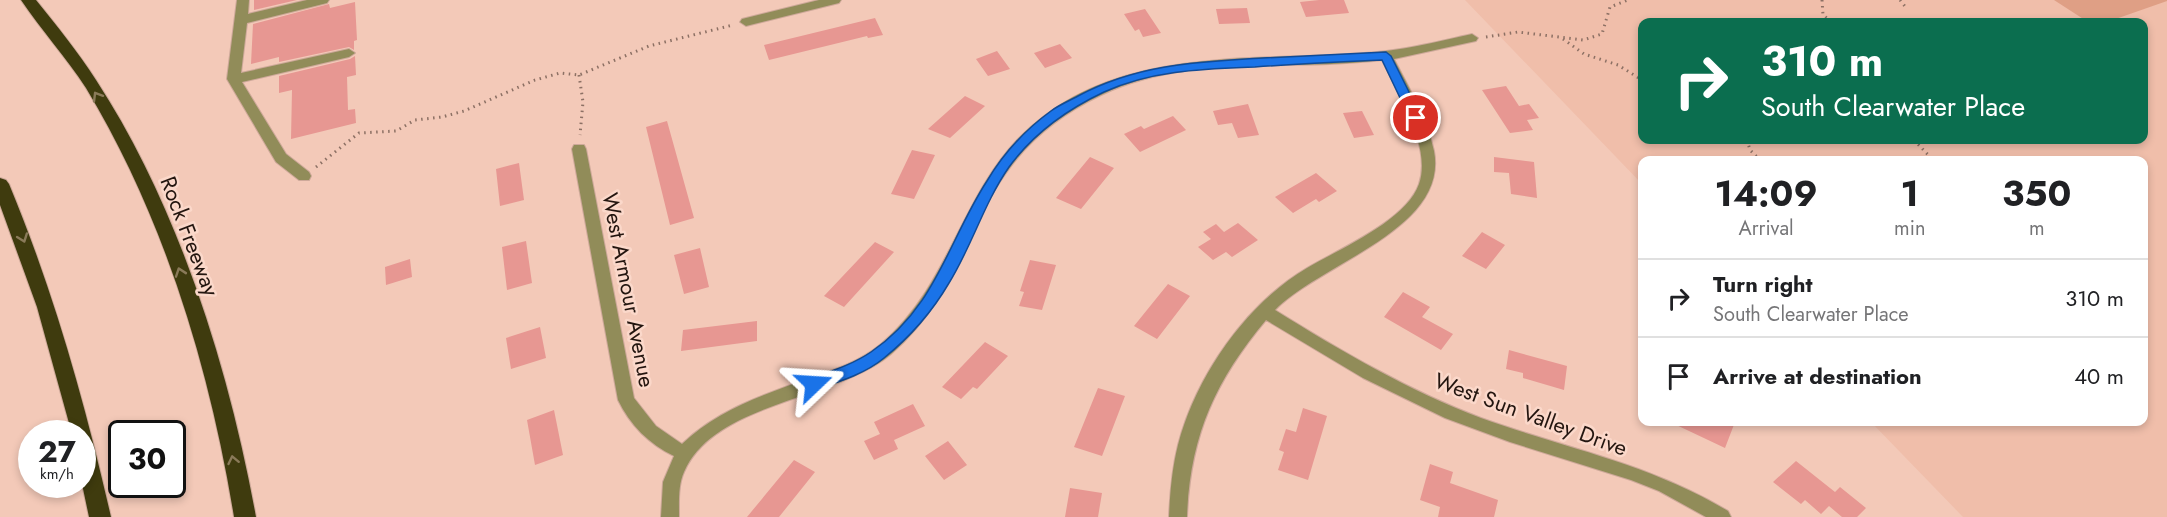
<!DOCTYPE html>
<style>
body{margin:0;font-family:Jost,sans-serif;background:#f2f2f2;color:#202124;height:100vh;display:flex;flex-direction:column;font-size:22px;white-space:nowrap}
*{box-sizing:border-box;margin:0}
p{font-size:20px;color:#757577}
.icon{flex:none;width:33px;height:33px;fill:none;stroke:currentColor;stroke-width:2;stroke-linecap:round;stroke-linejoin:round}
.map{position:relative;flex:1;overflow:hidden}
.side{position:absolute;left:1638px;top:156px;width:510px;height:270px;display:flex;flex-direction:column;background:#fff;border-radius:12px;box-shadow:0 3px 9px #0003}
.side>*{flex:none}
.hud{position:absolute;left:1638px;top:18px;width:510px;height:126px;border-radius:12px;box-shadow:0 3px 9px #0003;background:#0b6e4f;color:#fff;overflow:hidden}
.speed{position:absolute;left:18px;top:420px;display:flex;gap:12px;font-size:30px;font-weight:700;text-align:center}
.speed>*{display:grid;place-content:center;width:78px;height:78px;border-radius:50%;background:#fff;box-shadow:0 3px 9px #0003;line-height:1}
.speed small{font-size:15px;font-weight:400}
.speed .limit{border:3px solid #111;border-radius:9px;background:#fff;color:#111}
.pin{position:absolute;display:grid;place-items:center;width:51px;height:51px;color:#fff;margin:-26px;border:3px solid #fff;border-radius:50%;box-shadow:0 2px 6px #0007}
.me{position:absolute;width:66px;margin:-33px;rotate:70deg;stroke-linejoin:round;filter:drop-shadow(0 0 4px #0008)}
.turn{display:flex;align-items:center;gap:21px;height:126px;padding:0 24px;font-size:27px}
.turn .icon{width:78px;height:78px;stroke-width:2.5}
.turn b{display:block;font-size:42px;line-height:51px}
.eta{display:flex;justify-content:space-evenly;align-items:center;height:102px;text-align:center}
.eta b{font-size:36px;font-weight:700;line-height:42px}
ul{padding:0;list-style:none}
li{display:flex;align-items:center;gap:18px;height:78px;padding:0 24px;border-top:2px solid #e0e0e0}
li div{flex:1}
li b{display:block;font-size:22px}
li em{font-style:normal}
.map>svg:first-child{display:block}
.built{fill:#f0beaa;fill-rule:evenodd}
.green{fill:#df9f85}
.building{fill:#e79792}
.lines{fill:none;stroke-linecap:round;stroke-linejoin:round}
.minor-casing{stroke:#cea99a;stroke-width:2}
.highway-casing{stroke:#cea99a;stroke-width:2}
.path{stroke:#8c7064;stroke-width:3;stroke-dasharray:1.5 4.5;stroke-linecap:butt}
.minor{fill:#918c59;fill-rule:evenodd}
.highway{fill:#3f3b0e;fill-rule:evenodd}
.oneway{stroke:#8a7a59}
.route{fill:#1a73e8;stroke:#114b97;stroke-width:1.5}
.labels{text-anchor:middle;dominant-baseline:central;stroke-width:5;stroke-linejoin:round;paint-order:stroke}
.street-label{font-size:22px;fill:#23150f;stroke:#fbd8ca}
</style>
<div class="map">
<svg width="2167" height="517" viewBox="0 0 2167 517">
<rect width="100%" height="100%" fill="#f3c9b8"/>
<!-- built -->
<path class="built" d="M1465,0H2167V517H1963L1871,422H2144V160H1642V184ZM1642,22H2144V140H1642Z"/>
<!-- green -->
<path class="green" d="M2054,0H2167V1L2107,22H2088Z"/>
<!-- building -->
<path class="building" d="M254,0H297L254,10Z
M1319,0H1344L1349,13L1306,17L1300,2Z
M355,2L357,40L354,41V50L349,47L279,62V57L251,64L253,24L329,4L330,8Z
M1247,8L1250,23L1219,24L1216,9Z
M1145,9L1161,33L1143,37L1139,29L1135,31L1124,14Z
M875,18L883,35L868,38L867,36L769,60L764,45Z
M1060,44L1072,58L1045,68L1034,53Z
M997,51L1010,69L988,76L976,59Z
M355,56L356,75L347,77L348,110L355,109L356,123L291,139L292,90L279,93V76L350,59Z
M1506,86L1519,106L1529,104L1539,118L1527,120L1533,130L1510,133L1482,90Z
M965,96L985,106L950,138L928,129Z
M1248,104L1259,135L1238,138L1232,123L1218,125L1213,111Z
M1362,111L1374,135L1354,138L1343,113Z
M1173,116L1186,130L1140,152L1124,134L1141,126L1144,129Z
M667,121L694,218L670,225L646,127Z
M912,150L935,155L914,199L891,194Z
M1090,157L1114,168L1081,209L1056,198Z
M1494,157L1534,162L1537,198L1511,194L1509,173L1494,172Z
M519,163L524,200L500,206L496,169Z
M1316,173L1337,191L1319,202L1316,199L1293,213L1275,197Z
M1238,223L1258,240L1232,257L1226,252L1213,260L1198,247L1211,239L1203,232L1216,224L1224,232Z
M1482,232L1505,245L1486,269L1462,256Z
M526,241L532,283L507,290L502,247Z
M875,242L894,252L844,307L824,296Z
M700,248L709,287L684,294L674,255Z
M410,259L412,277L386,285L385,267Z
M1030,260L1056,265L1042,310L1019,306L1024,292L1020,291Z
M1168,284L1190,296L1157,339L1134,326Z
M1403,292L1430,307L1422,317L1453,334L1441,350L1384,317Z
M757,321V341L681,351L683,330Z
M540,327L546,358L511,369L506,338Z
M985,342L1008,356L977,389L973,387L961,399L942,387Z
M1509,350L1567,366L1564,390L1523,378V373L1506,369Z
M1098,388L1125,396L1102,456L1074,447Z
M913,404L925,426L894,440L898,449L874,460L864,441L880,434L874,422Z
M1303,408L1327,416L1308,480L1278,470L1284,452L1279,450L1286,429L1296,432Z
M554,410L563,455L535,465L527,420Z
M1670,422H1735L1725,448Z
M948,441L967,465L944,480L925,456Z
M794,460L815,472L779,517H747Z
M1796,461L1835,492L1840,487L1866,508L1857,517H1842L1829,506L1821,514L1805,500L1801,504L1773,482Z
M1430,464L1453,472L1450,483L1498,500L1494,517H1438L1440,507L1420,500Z
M1070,488L1102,493L1098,517H1065Z"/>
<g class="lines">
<!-- minor casing -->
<g class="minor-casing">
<path id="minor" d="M237,0H249L248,14L307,0H329L327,3L247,23L241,73L349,49L355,53L349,57L242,82L286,154L309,172L311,176L309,180H299L276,162L227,79Z
M819,0H841L839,3L746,26L740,22L742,19Z
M1472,34L1478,38L1476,41L1394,59C1409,88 1427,118 1434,151C1449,229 1321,263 1275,310C1341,351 1409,391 1481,418C1567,449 1648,463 1728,511L1731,517H1706L1659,491L1631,480L1510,442L1445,418L1363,378L1266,320C1215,381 1190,436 1187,517H1169C1170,493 1172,469 1178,445C1196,376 1246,304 1307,268C1339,249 1406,221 1419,184C1432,147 1398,93 1382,60C1289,72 1189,53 1101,95C1063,113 1030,138 1006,173C962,235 954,300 891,354C837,400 714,402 684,472C678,485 679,502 679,517H661L663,482L674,456C649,444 630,425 618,400L572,149L574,145H584L586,149L634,398L656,426L682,444C716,411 760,396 804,380C831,371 858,363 881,344C949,286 959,201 1018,139C1109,45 1245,62 1364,53C1401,51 1436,42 1472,34Z"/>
</g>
<!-- highway casing -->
<g class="highway-casing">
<path id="highway" d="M21,0H36C57,26 78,52 96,80C179,207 229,369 256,517H234C210,369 164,217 86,88C66,57 41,30 21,0Z
M0,178L6,180L9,184C54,292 85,403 111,517H89L82,484V434H72L37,307L0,205Z"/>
</g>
<!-- path -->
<path class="path" d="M1822,0L1823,15L1832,22
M1900,0L1907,9
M1486,37L1518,32L1583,40L1602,34L1610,7L1628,0
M1563,39L1584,54L1618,65L1642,80
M579,75L583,102L580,135
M1747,140L1750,150L1760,160
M1914,140L1933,160
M316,167L359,133L396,131L415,120L442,117L464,111L535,80L560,73L579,75L649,46L733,25"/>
<!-- minor -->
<use href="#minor" class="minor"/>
<!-- highway -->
<use href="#highway" class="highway"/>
</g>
<!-- one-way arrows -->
<defs><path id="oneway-chevron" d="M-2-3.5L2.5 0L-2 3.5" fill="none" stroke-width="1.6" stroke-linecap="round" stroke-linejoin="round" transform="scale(1.5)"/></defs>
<g class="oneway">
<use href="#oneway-chevron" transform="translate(97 96) rotate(-121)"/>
<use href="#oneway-chevron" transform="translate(23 238) rotate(70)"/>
<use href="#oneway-chevron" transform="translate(180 272) rotate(-109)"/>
<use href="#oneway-chevron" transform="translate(233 460) rotate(-102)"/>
</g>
<!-- route -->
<path class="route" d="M1386,52L1391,56L1422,118L1420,121H1411L1382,60C1339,62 1297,64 1255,67C1204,69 1152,70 1104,92C1068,109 1033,134 1009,167C984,203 972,246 949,283C932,312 910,337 884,358C865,374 838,382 814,390L809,388L807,384L809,379C831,371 852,365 871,352C936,308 948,241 987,181C1003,154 1025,130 1051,111C1059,105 1069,101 1078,96C1138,64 1197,62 1263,58C1304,56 1345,54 1386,52Z"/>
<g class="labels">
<!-- street labels -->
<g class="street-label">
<text transform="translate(190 236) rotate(69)">Rock Freeway</text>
<text transform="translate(629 290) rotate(79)">West Armour Avenue</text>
<text transform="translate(1531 414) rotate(20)">West Sun Valley Drive</text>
</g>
</g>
</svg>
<div class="speed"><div>27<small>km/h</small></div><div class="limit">30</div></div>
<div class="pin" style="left:1416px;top:118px;background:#d93025"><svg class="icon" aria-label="arrive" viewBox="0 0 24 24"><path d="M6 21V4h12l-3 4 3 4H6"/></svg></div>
<svg class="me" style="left:814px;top:384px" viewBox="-20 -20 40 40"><path d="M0-17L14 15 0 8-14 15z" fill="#1a73e8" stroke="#fff" stroke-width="4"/></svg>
<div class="hud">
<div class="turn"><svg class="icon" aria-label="right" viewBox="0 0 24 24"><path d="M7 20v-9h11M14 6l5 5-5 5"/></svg><div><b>310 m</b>South Clearwater Place</div></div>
</div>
<section class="side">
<div class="eta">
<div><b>14:09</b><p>Arrival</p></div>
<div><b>1</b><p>min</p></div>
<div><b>350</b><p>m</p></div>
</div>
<ul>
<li><svg class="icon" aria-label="right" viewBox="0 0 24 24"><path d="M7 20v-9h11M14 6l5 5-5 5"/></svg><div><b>Turn right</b><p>South Clearwater Place</p></div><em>310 m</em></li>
<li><svg class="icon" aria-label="arrive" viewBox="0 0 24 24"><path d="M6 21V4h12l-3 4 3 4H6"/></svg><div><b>Arrive at destination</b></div><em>40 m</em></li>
</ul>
</section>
</div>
